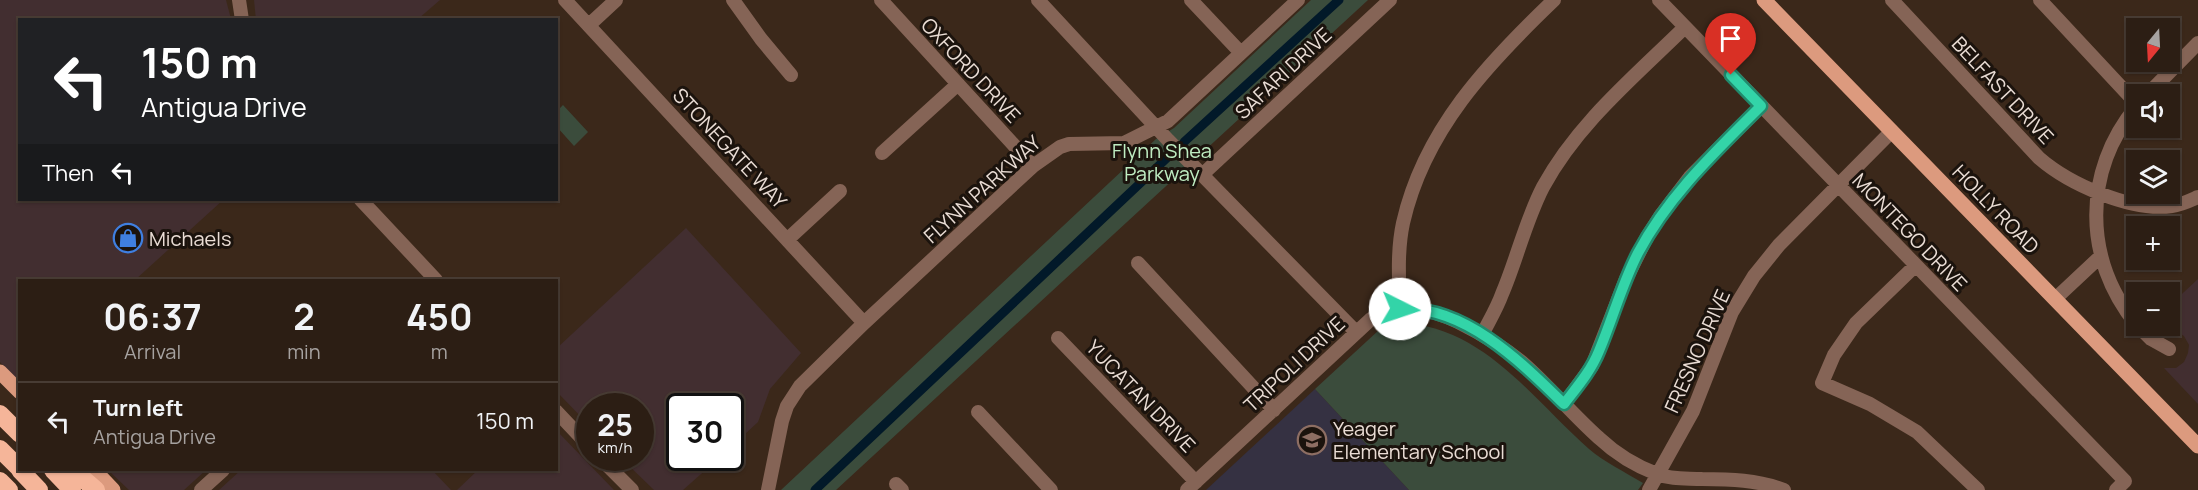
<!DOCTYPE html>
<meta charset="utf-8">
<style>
body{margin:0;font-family:Manrope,sans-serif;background:#382b22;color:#f1f3f6;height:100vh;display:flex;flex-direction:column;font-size:22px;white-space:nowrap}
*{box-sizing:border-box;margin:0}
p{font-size:20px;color:#a6a2a0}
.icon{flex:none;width:33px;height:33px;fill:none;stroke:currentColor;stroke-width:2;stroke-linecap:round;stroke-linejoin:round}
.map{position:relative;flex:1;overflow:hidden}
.details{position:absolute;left:18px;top:279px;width:540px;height:192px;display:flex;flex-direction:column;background:#2c1e14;border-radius:0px;box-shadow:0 2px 4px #0004,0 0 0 2px #483c34}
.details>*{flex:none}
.banner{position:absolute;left:18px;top:18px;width:540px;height:183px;border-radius:0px;box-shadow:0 2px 4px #0004,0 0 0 2px #483c34;background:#202124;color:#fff;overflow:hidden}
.needle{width:39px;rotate:198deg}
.buttons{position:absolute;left:2126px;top:18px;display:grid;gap:12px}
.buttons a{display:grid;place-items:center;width:54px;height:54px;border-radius:0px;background:#2c1e14;box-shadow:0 2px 4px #0004,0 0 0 2px #483c34;font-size:30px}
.speed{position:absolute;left:576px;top:393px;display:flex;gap:12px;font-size:30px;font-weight:700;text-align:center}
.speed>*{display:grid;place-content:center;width:78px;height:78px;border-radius:50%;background:#2c1e14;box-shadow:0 2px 4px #0004,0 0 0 2px #483c34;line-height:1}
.speed small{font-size:15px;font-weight:400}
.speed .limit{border:3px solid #111;border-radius:9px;background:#fff;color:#111}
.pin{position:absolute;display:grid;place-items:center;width:51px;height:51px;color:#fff;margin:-62px -26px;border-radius:50% 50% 50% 0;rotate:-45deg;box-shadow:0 0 6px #0007}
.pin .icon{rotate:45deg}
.me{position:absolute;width:66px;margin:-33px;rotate:94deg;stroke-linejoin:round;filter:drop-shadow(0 0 4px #0008)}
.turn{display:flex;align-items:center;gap:21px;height:126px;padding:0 24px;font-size:27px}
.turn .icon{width:78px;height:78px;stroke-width:2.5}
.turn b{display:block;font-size:42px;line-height:51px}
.then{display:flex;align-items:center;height:57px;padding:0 24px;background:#0003;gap:12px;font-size:22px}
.eta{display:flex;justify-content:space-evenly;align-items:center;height:102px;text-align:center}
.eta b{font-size:36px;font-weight:700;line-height:42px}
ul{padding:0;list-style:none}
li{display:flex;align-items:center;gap:18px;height:78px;padding:0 24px;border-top:2px solid #483c34}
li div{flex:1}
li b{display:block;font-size:22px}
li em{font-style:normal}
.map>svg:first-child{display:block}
.commercial{fill:#422e30}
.education{fill:#353142}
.green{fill:#3b4c3c}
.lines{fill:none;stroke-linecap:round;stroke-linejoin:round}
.canal{stroke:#021929;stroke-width:9}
.minor{stroke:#856456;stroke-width:14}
.major{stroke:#dc9a7e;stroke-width:15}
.highway{stroke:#f5b599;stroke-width:18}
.route-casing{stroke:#218a6d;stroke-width:15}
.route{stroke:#33d4a8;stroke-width:10}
.labels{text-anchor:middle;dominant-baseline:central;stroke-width:6;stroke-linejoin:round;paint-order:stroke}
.street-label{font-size:20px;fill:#eaddd5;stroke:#1b130d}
.park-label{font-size:20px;fill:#bfedc2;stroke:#1b130d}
.poi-label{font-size:20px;fill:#eaddd5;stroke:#1b130d;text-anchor:start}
</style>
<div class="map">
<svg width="2198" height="490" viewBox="0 0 2198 490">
<rect width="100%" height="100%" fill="#3b281a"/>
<!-- commercial -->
<path class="commercial" d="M0,0H226L231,19L20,20V200H223L135,280H20L19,383L0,362Z
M254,0H440L418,19L256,20Z
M686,228L801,353L770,389L758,422L731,447L730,406H680V458H719L683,490H654L621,458H640V406H590L589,425L557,392V348Z
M2198,279V404L2164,368H2176L2184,362L2188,353L2189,345L2184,336L2173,329L2157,328L2154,326H2169V306Z
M557,431L614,490H457L478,470H556Z
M108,470H206L184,490H129Z
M241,470H432L451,490H219Z"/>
<!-- education -->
<path class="education" d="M1315,389L1409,490H1206Z"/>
<!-- green -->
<path class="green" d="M1311,0H1368L836,490H781L1156,139L1174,128Z
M563,105L588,132L574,146L557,127V111Z
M1399,323C1483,325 1532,399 1589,449C1604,462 1625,472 1643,483L1638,490H1409L1315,389L1379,330Z"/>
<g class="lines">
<!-- canal -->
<path class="canal" d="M1184,142L1339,0
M815,490L1169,156"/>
<!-- minor -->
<path class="minor" d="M239,0L242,20
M565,0L864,323
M733,0L761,39L791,75
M881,0L1033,166
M1038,0L1168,140L1356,332
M1191,0L1241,53
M1659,0L2125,481L2116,490
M1892,0L2039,158C2069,184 2131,212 2172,206C2181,205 2189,201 2198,197
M2040,0L2136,103
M589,25L616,0
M2148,94L2198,43
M2136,107C2083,171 2083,259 2136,324
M882,153L958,84
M1203,174L1390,0
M361,200L436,280
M788,239L840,191
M1138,263L1274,410
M1915,266L1856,323L1834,355L1822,383L1870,404L1917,432L1978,490
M2055,299L2101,256
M1400,309C1399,280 1397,251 1403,223C1424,130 1488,63 1554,0
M2138,326L2151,339L2169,349
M1482,335C1489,321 1497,308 1502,294C1517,259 1525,222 1543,187C1577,124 1634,77 1685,27
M1058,338L1196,482
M1564,404L1592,366L1626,279L1647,237L1661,215L1690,177L1761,106
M556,411L590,447
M978,412L1051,490
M600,458L632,490
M896,484L902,490
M201,490L223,470
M768,490L782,421L787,406L800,386L864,323L1033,166L1060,147L1069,144L1124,143L1168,121L1298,0
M1187,490L1371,319C1401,303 1429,308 1458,322C1482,334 1504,347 1524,364C1550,387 1573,415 1599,438C1616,454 1636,466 1657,474C1672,480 1687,478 1702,479C1730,479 1758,480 1784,490
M1649,490L1693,411L1732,312L1754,276L1779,245L1891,132"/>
<!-- major -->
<path class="major" d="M1764,0L2198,446
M0,372L20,392
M94,470L113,490"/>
<!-- highway -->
<path class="highway" d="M0,414L20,434
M0,449L20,469
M20,470L39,490
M53,470L72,490
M73,470L96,490
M0,481L9,490"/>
</g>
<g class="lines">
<!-- route casing -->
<g class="route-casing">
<path id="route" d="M1400,309C1464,305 1521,362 1564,404C1577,387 1591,371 1599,351C1613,318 1622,284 1638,253C1669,195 1715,152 1761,106L1731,75"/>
</g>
<!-- route -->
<use href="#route" class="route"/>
</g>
<!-- icons -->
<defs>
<g id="shop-ring" transform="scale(1.5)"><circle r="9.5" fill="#1b130d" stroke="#3f7fe0" stroke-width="1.5"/><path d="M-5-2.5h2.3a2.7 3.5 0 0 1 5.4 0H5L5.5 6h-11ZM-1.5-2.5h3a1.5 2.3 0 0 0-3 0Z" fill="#3f7fe0"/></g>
<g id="school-ring" transform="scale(1.5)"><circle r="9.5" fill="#1b130d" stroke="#8d6e63" stroke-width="1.5"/><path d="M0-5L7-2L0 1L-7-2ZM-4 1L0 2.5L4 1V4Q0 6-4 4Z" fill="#8d6e63"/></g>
</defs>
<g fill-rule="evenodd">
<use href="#shop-ring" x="128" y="238"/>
<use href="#school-ring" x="1312" y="440"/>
</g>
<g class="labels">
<!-- street labels -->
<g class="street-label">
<text transform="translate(971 70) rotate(47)">OXFORD DRIVE</text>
<text transform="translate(1283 73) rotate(-43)">SAFARI DRIVE</text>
<text transform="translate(2003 90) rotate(47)">BELFAST DRIVE</text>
<text transform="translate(730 148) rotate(47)">STONEGATE WAY</text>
<text transform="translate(982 189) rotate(-42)">FLYNN PARKWAY</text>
<text transform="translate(1996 209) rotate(46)">HOLLY ROAD</text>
<text transform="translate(1910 232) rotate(46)">MONTEGO DRIVE</text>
<text transform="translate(1697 351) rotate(-66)">FRESNO DRIVE</text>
<text transform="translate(1294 364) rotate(-43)">TRIPOLI DRIVE</text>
<text transform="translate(1141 396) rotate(46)">YUCATAN DRIVE</text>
</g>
<!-- park labels -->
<g class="park-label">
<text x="1162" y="150">Flynn Shea<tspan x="1162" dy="23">Parkway</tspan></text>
</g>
<!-- poi labels -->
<g class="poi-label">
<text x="149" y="238">Michaels</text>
<text x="1333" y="428">Yeager<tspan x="1333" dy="23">Elementary School</tspan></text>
</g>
</g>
</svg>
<div class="buttons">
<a><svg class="needle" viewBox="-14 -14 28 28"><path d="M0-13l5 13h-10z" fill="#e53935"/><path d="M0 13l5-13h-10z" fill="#a6a2a0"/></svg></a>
<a><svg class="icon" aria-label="sound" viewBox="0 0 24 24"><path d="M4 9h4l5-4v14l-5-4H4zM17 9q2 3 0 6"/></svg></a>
<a><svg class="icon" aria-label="layers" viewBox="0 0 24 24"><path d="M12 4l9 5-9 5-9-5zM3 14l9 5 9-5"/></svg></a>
<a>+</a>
<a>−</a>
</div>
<div class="speed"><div>25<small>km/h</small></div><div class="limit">30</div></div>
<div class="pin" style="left:1731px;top:75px;background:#d93025"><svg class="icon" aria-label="arrive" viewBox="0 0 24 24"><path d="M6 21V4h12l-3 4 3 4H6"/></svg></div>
<svg class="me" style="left:1400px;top:309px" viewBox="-20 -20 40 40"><circle r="19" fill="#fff"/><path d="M0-13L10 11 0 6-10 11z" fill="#33d4a8"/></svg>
<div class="banner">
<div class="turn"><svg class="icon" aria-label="left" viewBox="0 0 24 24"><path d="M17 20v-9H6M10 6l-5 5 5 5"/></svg><div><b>150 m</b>Antigua Drive</div></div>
<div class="then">Then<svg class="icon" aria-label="left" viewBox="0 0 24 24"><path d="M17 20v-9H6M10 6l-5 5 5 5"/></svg></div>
</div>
<section class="details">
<div class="eta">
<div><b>06:37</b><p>Arrival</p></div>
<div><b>2</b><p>min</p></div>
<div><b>450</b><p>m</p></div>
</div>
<ul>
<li><svg class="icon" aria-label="left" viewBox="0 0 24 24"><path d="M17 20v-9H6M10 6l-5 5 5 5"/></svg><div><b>Turn left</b><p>Antigua Drive</p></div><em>150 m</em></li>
</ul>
</section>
</div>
